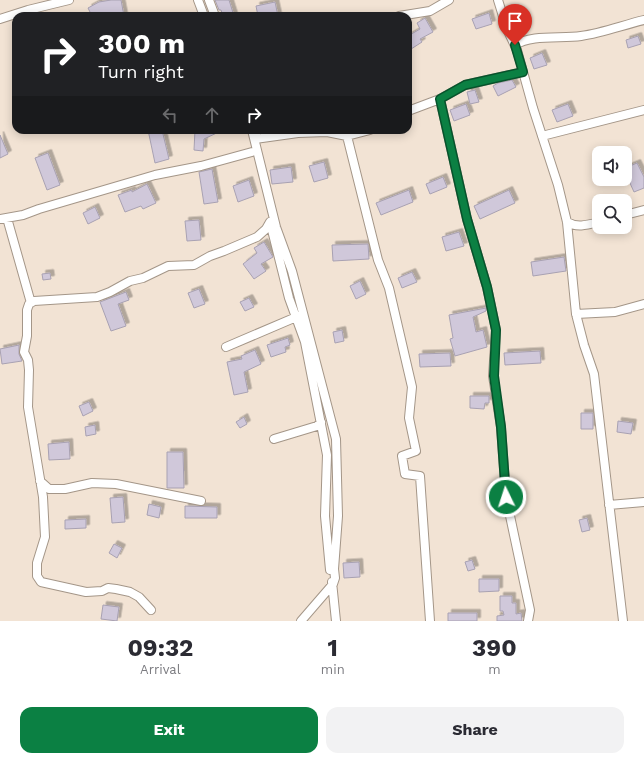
<!DOCTYPE html>
<style>
body{margin:0;font-family:"Work Sans",sans-serif;background:#f2f2f3;color:#2b2b33;height:100vh;display:flex;flex-direction:column;font-size:15px;white-space:nowrap}
*{box-sizing:border-box;margin:0}
p{font-size:13px;color:#7c7c81}
.icon{flex:none;width:22px;height:22px;fill:none;stroke:currentColor;stroke-width:2;stroke-linecap:round;stroke-linejoin:round}
.map{position:relative;height:621px;overflow:hidden}
.side{display:flex;flex-direction:column;background:#fff;flex:1}
.side>*{flex:none}
.top-card{position:absolute;left:12px;top:12px;width:400px;height:122px;border-radius:12px;box-shadow:0 2px 10px #0003;background:#202124;color:#fff;overflow:hidden}
.controls{position:absolute;left:592px;top:146px;display:grid;gap:8px}
.controls a{display:grid;place-items:center;width:40px;height:40px;border-radius:8px;background:#fff;box-shadow:0 2px 10px #0003;font-size:20px}
.pin{position:absolute;display:grid;place-items:center;width:34px;height:34px;color:#fff;margin:-41px -17px;border-radius:50% 50% 50% 0;rotate:-45deg;box-shadow:0 0 4px #0007}
.pin .icon{rotate:45deg}
.me{position:absolute;width:44px;margin:-22px;rotate:356deg;stroke-linejoin:round;filter:drop-shadow(0 0 3px #0008)}
.turn{display:flex;align-items:center;gap:14px;height:84px;padding:0 20px;font-size:18px}
.turn .icon{width:52px;height:52px;stroke-width:2.5}
.turn b{display:block;font-size:28px;line-height:34px}
.lanes{display:flex;align-items:center;height:38px;padding:0 20px;background:#0003;justify-content:center;gap:20px;direction:ltr}
.lanes .off{opacity:.35}
.eta{display:flex;justify-content:space-evenly;align-items:center;height:68px;text-align:center}
.eta b{font-size:24px;font-weight:700;line-height:28px}
.primary-button{display:flex;gap:8px;margin-top:auto;padding:8px 20px}
.primary-button a{flex:1;height:46px;border-radius:12px;background:#0b8043;color:#fff;font-size:16px;font-weight:700;line-height:46px;text-align:center}
.primary-button a+a{background:#f2f2f3;color:#2b2b33}
.map>svg:first-child{display:block}
.building{fill:#d0c8da;stroke:#a8a1b2;filter:url(#shadow)}
.lines{fill:none;stroke-linecap:round;stroke-linejoin:round}
.street-casing{stroke:#a49688;stroke-width:10}
.street{stroke:#fff;stroke-width:8}
.route-casing{stroke:#07532c;stroke-width:10}
.route{stroke:#0b8043;stroke-width:7}
</style>
<div class="map">
<svg width="644" height="621" viewBox="0 0 644 621">
<defs>
<filter id="shadow"><feDropShadow dx="3.5" dy="-3.5" stdDeviation="0" flood-color="#0004"/></filter>
</defs>
<rect width="100%" height="100%" fill="#f2e3d4"/>
<!-- building -->
<path class="building" d="M111,0H121L124,16H92L88,8L99,2Z
M215,0H229L234,16H223L221,10H219Z
M275,2L278,16H258L256,6Z
M489,13L492,24L476,29L472,19Z
M425,18L433,32L420,39L422,42L408,51V36L420,29L417,23Z
M638,36L641,44L628,48L626,40Z
M542,53L547,65L534,69L530,58Z
M512,80L516,87L498,96L493,86L498,83Z
M475,90L479,102L470,104L467,92Z
M466,104L470,115L454,121L450,110Z
M568,104L573,116L557,122L552,110Z
M148,130H162L169,159L155,163Z
M195,130H223L204,139L203,151L194,150Z
M0,135L8,154L0,158Z
M48,153L60,185L47,190L35,158Z
M324,162L328,178L314,182L309,166Z
M637,163L644,177V188L634,192L625,172V168Z
M291,167L293,182L272,184L270,170Z
M212,169L218,202L204,204L199,172Z
M443,177L447,187L430,194L426,184Z
M249,180L254,196L238,202L233,186Z
M147,184L156,203L143,209L141,206L125,212L118,195L132,190V192Z
M409,190L413,202L381,215L376,203Z
M509,190L515,203L480,219L474,206Z
M95,207L100,218L88,224L83,213Z
M199,220L201,240L187,241L185,221Z
M459,232L464,246L446,251L442,237Z
M264,242L273,257L261,264L266,271L254,279L243,264L257,253L254,248Z
M368,244L369,259L333,261L332,245Z
M564,257L566,271L533,276L531,262Z
M412,272L417,282L402,288L398,278Z
M50,273L51,279L43,280L42,274Z
M360,281L366,294L356,299L350,286Z
M199,289L205,304L194,308L188,293Z
M126,292L129,300L118,304L126,326L111,331L100,302Z
M249,298L254,307L245,311L240,302Z
M486,308V311L473,317L476,332L483,330L487,347L455,356L450,339L453,338L449,315Z
M342,330L344,341L335,343L333,332Z
M288,338L290,345L285,347L286,352L271,357L267,345Z
M19,345V354L22,361L2,364L0,349Z
M255,350L261,364L244,372L248,392L234,395L227,362L242,359L241,356Z
M540,351L541,363L505,365L504,353Z
M450,353L451,366L420,367L419,354Z
M470,396H489V403H485L484,409L470,408Z
M89,402L93,411L83,416L79,406Z
M581,413H593V429H581Z
M244,417L247,424L240,428L236,422Z
M618,421L633,423L631,434L617,432Z
M95,425L96,434L86,436L85,427Z
M69,442L70,459L49,460L48,444Z
M167,452H183L184,488H167Z
M123,497L125,522L112,523L110,498Z
M149,504L161,507L159,518L147,515Z
M185,506L217,507V518H185Z
M587,518L590,530L582,532L579,520Z
M86,519V528L65,529V520Z
M114,544L122,548L117,558L109,553Z
M472,560L475,569L468,571L465,562Z
M359,562L360,577L344,578L343,563Z
M479,579H499V591L479,592Z
M500,596H512V603H516V614L521,613L522,621H497V616L504,615L503,611H500Z
M103,605L119,607L117,621L101,619Z
M448,613H477V621H448Z"/>
<g class="lines">
<!-- street casing -->
<g class="street-casing">
<path id="street" d="M198,0L204,16
M209,0L215,16
M498,0L507,29L517,50L533,108L558,185L567,222L576,314L584,345L594,374L623,621
M399,16L430,11L449,0
M0,19L28,10L69,0
M515,45C531,34 562,39 581,36C602,33 623,25 644,20
M440,99L467,219L487,287L496,330L493,376L501,427L506,497L530,610L528,621
M408,111L440,99L465,85L523,72
M252,130L276,227L292,271L336,439L338,516L334,569L335,578L333,584L301,621
M256,136L257,138L255,139L298,133L327,132L347,136L370,130
M347,136L378,260L389,288L412,387L409,418L416,451L402,456L405,474L420,476L430,621
M542,136L644,110
M625,215L644,210
M7,218L31,303
M0,219L23,215L39,209L155,175L201,166L252,152
M567,222C577,228 587,225 599,222
M271,226L289,298L305,342L327,455L325,516L330,570
M576,314L615,312L644,304
M226,347L301,315
M274,439L317,426L321,422
M40,481L49,489H65L92,483L116,484L201,501
M609,505L644,502
M332,582L336,621
M151,610L139,597L130,592L116,589L108,588L102,591L86,592L41,582L37,576V563L45,537L43,497L28,407L29,370L28,360L24,352L27,336V310L29,304L34,301L97,297L110,292L130,281L143,278L168,266L194,265L210,256L224,251L257,237L266,229L270,222"/>
</g>
<!-- street -->
<use href="#street" class="street"/>
</g>
<g class="lines">
<!-- route casing -->
<g class="route-casing">
<path id="route" d="M506,497L501,427L494,376L496,330L487,287L467,219L440,99L465,85L523,72L515,45"/>
</g>
<!-- route -->
<use href="#route" class="route"/>
</g>
</svg>
<div class="controls">
<a><svg class="icon" aria-label="sound" viewBox="0 0 24 24"><path d="M4 9h4l5-4v14l-5-4H4zM17 9q2 3 0 6"/></svg></a>
<a><svg class="icon" aria-label="search" viewBox="0 0 24 24"><circle cx="10" cy="10" r="6"/><path d="M15 15l6 6"/></svg></a>
</div>
<div class="pin" style="left:515px;top:45px;background:#d93025"><svg class="icon" aria-label="arrive" viewBox="0 0 24 24"><path d="M6 21V4h12l-3 4 3 4H6"/></svg></div>
<svg class="me" style="left:506px;top:497px" viewBox="-20 -20 40 40"><circle r="17" fill="#0b8043" stroke="#fff" stroke-width="3"/><path d="M0-11L8 9 0 5-8 9z" fill="#fff"/></svg>
<div class="top-card">
<div class="turn"><svg class="icon" aria-label="right" viewBox="0 0 24 24"><path d="M7 20v-9h11M14 6l5 5-5 5"/></svg><div><b>300 m</b>Turn right</div></div>
<div class="lanes"><svg class="icon off" aria-label="left" viewBox="0 0 24 24"><path d="M17 20v-9H6M10 6l-5 5 5 5"/></svg><svg class="icon off" aria-label="ahead" viewBox="0 0 24 24"><path d="M12 20V5M6 11l6-6 6 6"/></svg><svg class="icon" aria-label="right" viewBox="0 0 24 24"><path d="M7 20v-9h11M14 6l5 5-5 5"/></svg></div>
</div>
</div>
<section class="side">
<div class="eta">
<div><b>09:32</b><p>Arrival</p></div>
<div><b>1</b><p>min</p></div>
<div><b>390</b><p>m</p></div>
</div>
<div class="primary-button"><a>Exit</a><a>Share</a></div>
</section>
